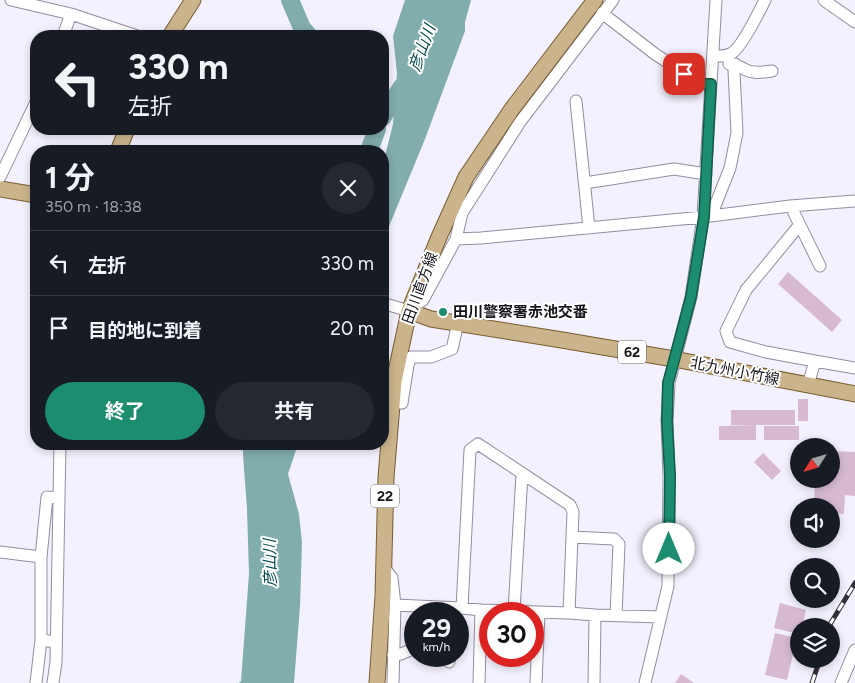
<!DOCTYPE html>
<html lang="ja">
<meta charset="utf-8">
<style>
body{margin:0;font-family:Figtree,"Noto Sans JP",sans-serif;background:#242831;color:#f1f3f6;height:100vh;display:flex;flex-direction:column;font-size:19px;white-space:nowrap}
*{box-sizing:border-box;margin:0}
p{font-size:16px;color:#9ea1a6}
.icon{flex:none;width:28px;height:28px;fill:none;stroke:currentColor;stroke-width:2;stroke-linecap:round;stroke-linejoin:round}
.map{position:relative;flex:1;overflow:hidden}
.sheet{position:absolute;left:30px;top:145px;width:359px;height:305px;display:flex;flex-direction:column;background:#171b24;border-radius:20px;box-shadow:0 2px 8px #0003}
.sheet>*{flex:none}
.banner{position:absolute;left:30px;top:30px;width:359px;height:105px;border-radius:20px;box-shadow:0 2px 8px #0003;background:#171b24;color:#f1f3f6;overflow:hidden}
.needle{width:32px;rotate:233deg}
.fabs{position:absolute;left:790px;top:438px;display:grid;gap:10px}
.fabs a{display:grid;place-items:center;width:50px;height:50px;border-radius:50%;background:#171b24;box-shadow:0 2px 8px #0003;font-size:25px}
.speed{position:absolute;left:404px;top:602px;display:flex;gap:10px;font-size:25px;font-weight:700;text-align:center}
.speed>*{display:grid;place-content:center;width:65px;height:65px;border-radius:50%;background:#171b24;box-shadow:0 2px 8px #0003;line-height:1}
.speed small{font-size:12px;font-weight:400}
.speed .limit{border:8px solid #d22;background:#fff;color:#111}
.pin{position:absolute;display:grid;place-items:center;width:42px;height:42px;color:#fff;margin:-21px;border-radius:10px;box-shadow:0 2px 8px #0006}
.me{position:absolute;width:55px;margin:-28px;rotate:0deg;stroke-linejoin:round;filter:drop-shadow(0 0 4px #0008)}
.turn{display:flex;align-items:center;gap:18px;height:105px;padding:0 15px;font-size:22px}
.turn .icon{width:65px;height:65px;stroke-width:2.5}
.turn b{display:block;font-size:35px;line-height:42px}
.round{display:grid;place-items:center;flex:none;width:52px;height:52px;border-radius:26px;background:#242831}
.headline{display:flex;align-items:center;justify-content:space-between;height:85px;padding:0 15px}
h1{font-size:30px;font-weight:700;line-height:38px}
.button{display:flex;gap:10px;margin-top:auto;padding:10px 15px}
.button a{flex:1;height:58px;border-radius:30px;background:#1c8d6e;color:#fff;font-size:20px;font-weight:700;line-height:58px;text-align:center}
.button a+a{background:#242831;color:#f1f3f6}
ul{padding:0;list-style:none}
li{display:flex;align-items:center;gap:15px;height:65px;padding:0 15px;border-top:1px solid #363941}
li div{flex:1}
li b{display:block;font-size:19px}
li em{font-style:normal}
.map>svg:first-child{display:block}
.water{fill:#81adac}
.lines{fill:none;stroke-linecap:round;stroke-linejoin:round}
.river{stroke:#81adac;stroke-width:18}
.building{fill:#d7bad2}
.minor-casing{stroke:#928da0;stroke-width:13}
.major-casing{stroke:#765c31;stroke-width:17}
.minor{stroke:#fff;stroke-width:11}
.major{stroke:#cbb48b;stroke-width:15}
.rail-casing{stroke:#323038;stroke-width:5}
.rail{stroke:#fff;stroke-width:3;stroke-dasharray:9;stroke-linecap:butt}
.route-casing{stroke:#125c48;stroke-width:12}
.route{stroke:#1c8d6e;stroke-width:9}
.poi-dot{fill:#1c8d6e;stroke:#fff;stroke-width:2}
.labels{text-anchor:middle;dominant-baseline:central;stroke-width:4;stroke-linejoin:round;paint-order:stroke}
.shield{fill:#fff;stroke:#5d5b60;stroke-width:1}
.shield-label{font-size:14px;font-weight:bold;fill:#17151c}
.street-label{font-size:15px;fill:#17151c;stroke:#fff}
.poi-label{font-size:15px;font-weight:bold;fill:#17151c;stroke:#fff;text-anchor:start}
.water-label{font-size:16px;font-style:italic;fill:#074b4b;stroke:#fff}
</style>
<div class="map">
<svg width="855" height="683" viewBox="0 0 855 683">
<rect width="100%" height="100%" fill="#f3f1fd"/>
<!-- water -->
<path class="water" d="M405,0H471L465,22V31L425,139L383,241V164L393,124L397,73L393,36Z
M243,444H298L288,474L299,514L302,543L300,606L294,683H239L241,681L249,574L247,509L243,455Z"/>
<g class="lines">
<!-- river -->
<path class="river" d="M290,0L302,28L309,36
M382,118L401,88L409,79
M369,151L377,129"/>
</g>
<!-- building -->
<path class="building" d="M788,272L842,320L832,332L778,284Z
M798,399H808V421H798Z
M731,410H795V425H731Z
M756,425V440H719V426Z
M764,426H799V440H764Z
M834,451L855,452V496L845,495L844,514L831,513V506H814L815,479H831V460H833Z
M763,453L781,471L772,480L754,462Z
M780,603L806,610L802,626H799V634L774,628Z
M775,633L797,638L787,680L765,675Z
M681,674L694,683H675Z"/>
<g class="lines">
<!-- minor casing -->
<g class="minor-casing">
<path id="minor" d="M11,0L71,14L137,36
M824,0L825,1L855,22
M602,13L655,54L699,83L711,84
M63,36L71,14
M713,56C720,56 726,57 732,53C742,47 759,12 765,0
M729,64C736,64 740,67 746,70C754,74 763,72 772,71
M576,101L589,228
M0,177L36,102
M585,183L674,169L706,174
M793,206L794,213L820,266
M711,216L730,168L737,133L734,71L735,64
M800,226L797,228L746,290L726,331L730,342L766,352L815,361
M456,239L481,238L703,217L790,206L855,201
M382,303L409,311L423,300L456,239L462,213L520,122L613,0
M808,385L815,361L855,368
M392,403H402L408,365L411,357H431L452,349L458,323
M572,537L614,539L619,544L616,616
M0,552L41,557V640L56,642
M41,557L47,497L59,498
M383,566L392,578L395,605L393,683
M395,605L462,608L481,610L569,613L595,615L661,617
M462,608L470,450L478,444L570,505L573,512L569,613
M514,611L522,474
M393,655L401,654L415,648
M449,662L450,656
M36,683L41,640
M53,683L56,662L60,444
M479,683L481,610
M536,683L539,613
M594,683L595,615
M645,683L668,586L669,475L667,421L669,383L691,297L703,217L716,0
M841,683L855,650"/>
</g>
<!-- major casing -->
<g class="major-casing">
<path id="major" d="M170,36L193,0
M118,151L127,129
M0,189L36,195
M409,311L431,319L556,339L674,359L855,394
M377,683L383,596L386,477L394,381L409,311L439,237L466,177L512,109L595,0"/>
</g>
<!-- minor -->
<use href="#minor" class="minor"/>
<!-- major -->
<use href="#major" class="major"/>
<!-- rail casing -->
<g class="rail-casing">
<path id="rail" d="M829,626L855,583
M812,683L820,659"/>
</g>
<!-- rail -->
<use href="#rail" class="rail"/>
</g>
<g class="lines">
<!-- route casing -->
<g class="route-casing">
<path id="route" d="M669,549L670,476L667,421L668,383L691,297L704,217L711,84H699L684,74"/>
</g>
<!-- route -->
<use href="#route" class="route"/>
</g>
<!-- markers -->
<circle class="poi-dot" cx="443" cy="312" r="5"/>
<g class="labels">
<!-- shield labels -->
<g class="shield">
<rect x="618" y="340.5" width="28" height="23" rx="4"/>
<rect x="371" y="484.5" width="28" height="23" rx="4"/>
</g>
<g class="shield-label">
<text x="632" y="352">62</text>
<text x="385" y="496">22</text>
</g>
<!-- street labels -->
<g class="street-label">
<text transform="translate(420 288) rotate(-70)">田川直方線</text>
<text transform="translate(735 371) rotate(11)">北九州小竹線</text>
</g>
<!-- poi labels -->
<g class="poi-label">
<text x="453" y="312">田川警察署赤池交番</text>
</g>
<!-- water labels -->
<g class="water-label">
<text transform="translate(422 48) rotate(-70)">彦山川</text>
<text transform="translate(270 563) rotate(-91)">彦山川</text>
</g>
</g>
</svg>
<div class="fabs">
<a><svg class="needle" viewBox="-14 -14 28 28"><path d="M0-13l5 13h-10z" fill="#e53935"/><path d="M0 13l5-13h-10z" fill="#9ea1a6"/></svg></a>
<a><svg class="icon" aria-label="sound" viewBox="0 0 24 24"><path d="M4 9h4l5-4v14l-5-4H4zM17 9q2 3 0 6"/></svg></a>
<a><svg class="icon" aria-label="search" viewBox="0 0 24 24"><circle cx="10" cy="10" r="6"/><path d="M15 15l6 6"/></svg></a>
<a><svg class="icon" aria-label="layers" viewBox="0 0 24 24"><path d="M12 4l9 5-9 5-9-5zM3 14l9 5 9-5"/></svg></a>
</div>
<div class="speed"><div>29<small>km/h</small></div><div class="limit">30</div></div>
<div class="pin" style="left:684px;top:74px;background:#d93025"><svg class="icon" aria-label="arrive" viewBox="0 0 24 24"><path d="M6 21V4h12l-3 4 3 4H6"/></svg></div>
<svg class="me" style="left:669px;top:549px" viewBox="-20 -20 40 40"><circle r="19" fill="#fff"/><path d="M0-13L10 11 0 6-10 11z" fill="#1c8d6e"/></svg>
<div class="banner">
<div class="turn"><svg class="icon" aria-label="left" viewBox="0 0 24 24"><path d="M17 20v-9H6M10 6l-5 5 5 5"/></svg><div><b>330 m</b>左折</div></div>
</div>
<section class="sheet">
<div class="headline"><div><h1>1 分</h1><p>350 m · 18:38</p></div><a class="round"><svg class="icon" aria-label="close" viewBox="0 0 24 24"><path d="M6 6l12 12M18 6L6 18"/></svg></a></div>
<ul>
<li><svg class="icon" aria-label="left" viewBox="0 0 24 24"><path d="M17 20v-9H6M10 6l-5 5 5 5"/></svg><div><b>左折</b></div><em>330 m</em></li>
<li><svg class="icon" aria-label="arrive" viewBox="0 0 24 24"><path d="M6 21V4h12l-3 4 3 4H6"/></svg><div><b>目的地に到着</b></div><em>20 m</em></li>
</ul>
<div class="button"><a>終了</a><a>共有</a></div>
</section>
</div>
